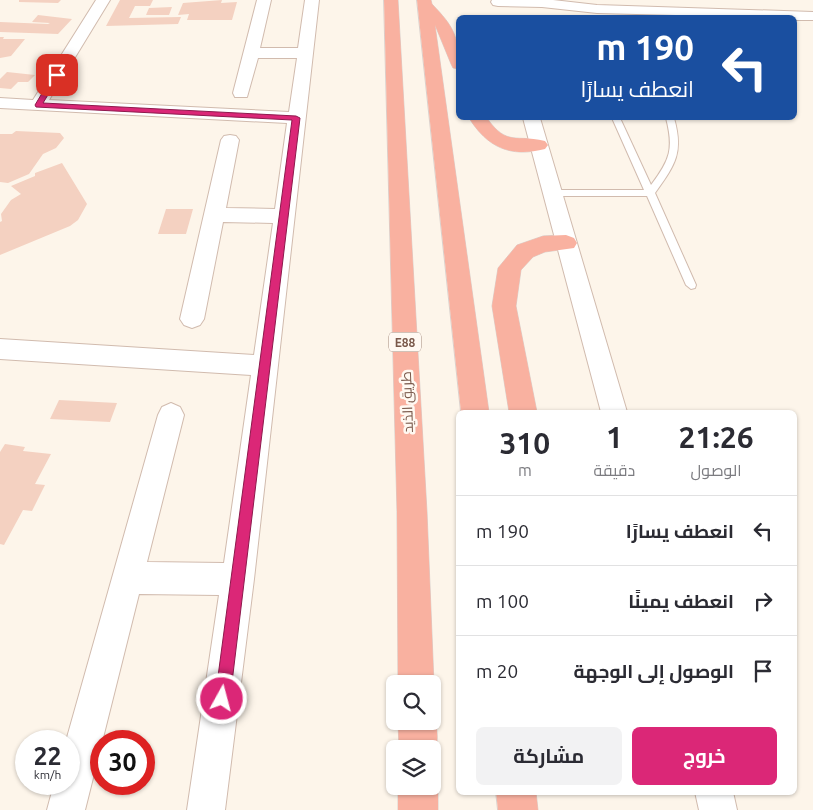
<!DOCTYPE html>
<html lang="ar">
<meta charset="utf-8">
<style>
body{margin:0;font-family:Ubuntu,Cairo,sans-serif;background:#f2f2f3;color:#2b2b33;direction:rtl;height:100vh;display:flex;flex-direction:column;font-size:19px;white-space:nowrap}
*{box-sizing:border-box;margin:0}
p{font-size:16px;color:#7c7c81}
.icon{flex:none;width:28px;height:28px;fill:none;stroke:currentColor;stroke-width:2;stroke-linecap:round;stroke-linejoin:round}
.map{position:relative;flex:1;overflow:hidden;direction:ltr}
.side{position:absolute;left:456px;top:410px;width:341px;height:385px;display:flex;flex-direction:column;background:#fff;border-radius:8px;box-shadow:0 1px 4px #0004;direction:rtl}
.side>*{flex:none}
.top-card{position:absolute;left:456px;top:15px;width:341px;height:105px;border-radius:8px;box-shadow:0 1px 4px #0004;direction:rtl;background:#1a4fa0;color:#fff;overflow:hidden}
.buttons{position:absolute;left:386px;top:675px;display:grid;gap:10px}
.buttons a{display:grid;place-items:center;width:55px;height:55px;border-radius:8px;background:#fff;box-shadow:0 1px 4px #0004;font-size:25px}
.speed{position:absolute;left:15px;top:730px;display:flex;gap:10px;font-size:25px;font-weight:700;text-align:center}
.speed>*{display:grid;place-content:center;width:65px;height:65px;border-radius:50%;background:#fff;box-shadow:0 1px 4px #0004;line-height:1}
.speed small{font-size:12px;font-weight:400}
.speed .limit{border:8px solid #d22;background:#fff;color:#111}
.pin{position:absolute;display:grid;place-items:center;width:42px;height:42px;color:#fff;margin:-21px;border-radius:10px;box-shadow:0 2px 8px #0006}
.me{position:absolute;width:55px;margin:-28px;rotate:7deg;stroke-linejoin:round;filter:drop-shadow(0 0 4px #0008)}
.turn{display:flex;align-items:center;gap:18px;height:105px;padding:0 20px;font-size:22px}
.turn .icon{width:65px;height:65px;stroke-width:2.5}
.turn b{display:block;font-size:35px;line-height:42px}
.eta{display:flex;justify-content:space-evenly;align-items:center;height:85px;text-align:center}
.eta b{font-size:30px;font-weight:700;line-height:35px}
.action{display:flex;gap:10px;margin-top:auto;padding:10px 20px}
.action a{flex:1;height:58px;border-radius:8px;background:#db2777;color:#fff;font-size:20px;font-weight:700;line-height:58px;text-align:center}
.action a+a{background:#f2f2f3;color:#2b2b33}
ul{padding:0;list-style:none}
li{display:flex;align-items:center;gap:15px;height:70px;padding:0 20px;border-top:1px solid #e1e1e2}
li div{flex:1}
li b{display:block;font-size:19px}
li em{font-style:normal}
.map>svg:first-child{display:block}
.building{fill:#f4d1c1}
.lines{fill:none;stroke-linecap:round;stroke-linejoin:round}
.service-casing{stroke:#d1bbae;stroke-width:2}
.minor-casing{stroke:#d1bbae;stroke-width:2}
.motorway-casing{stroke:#dad1cd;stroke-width:1}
.service{fill:#fff;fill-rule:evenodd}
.minor{fill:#fff;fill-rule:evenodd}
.motorway{fill:#f9b1a0;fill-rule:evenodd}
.route{fill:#db2777;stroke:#8e194d}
.labels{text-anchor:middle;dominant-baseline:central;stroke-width:5;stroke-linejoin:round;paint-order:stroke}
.shield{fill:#fff9f2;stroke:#a2897d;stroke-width:1}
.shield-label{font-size:12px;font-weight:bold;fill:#7a594b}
.street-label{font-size:14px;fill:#7a594b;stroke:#fff9f2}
</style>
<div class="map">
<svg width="813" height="810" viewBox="0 0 813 810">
<rect width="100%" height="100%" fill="#fdf5ea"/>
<!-- building -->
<path class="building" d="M19,0H61L58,3L19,2Z
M120,0H153L150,6H135L129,18L181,17L178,24L106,26Z
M222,0L221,3L237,2L232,20H187L189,14L178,15L183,3Z
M172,7L169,15H146L149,8Z
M38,15L72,19L58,34L0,32V22L48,24L50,23L32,22Z
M0,37H4L3,39H25L11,56L0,58Z
M7,72L35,75L28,82H18L11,89L0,88V79Z
M16,131L60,133L64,138L56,148L43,154L29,174L8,183L0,182V134H12Z
M62,163L87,204L78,220L70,226L0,255V222L2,221L1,214L11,200L21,194L11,186L35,176V173Z
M166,209H193L186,234H158Z
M59,400L117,403L110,422L50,419Z
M5,444L25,447L23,451L51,454L35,484L45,485L32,511L23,510L4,545L0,544V452Z"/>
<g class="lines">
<!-- service casing -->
<g class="service-casing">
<path id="service" d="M612,118H620L651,185C670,160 674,149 666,118H674C684,153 675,165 655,193L696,285L695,288L691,289L686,285L647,196H553L548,193L553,190H644Z"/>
</g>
<!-- minor casing -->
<g class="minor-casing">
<path id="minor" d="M96,0H110L49,100L289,112L297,58H258L247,97H235L233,93L257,0H271L260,48H298L305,0H319L254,579L225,810H187L219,595L139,594L85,810H47L54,784H69V741H66L158,415L162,407L171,403L180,407L184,415L147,562L224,563L251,375L0,359V339L254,355L273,223L223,222L204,319L200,325L192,328L184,325L180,319L221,140L224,136L230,135L236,136L239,140L226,208L275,209L287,123L0,108V98L33,100Z
M492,0H553L597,5L813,12V20H795V18L597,13L542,7L498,6L493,5L491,2Z
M523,118H540L627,412H601Z
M695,792H733L737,810H699Z"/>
</g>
<!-- motorway casing -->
<g class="motorway-casing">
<path id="motorway" d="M384,0H398L427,512L434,684L432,688V684H398L397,512Z
M417,0H431L432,4C454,27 459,36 459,69L453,68L451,64L435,25L489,412H461Z
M469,118H487C507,147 517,134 545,141L548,145L545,149C510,158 487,147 469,118Z
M566,235L574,238L577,243L574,248L545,252L533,257L521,270L516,306L537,412H509L492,306L498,268L517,245L543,236Z
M432,713C439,728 439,746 432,761V749H399L398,721H432Z
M432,773L438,786V810H398V786H432Z
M496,792H536L538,810H498Z"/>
</g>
<!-- service -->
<use href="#service" class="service"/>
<!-- minor -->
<use href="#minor" class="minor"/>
<!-- motorway -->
<use href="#motorway" class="motorway"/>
</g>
<!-- route -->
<path class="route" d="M57,73L60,75L43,103L296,116L300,118L230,699L228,704L222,707L217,704L215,699L292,120L36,107L35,105L53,75Z"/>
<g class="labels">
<!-- shield labels -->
<rect class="shield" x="389" y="332.5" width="32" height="19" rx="4"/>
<g class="shield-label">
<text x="405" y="342">E88</text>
</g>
<!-- street labels -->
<g class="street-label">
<text transform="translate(407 402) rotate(-92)">طريق الذيد</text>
</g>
</g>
</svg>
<div class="buttons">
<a><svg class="icon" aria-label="search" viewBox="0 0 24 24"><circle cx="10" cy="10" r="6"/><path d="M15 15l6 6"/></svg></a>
<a><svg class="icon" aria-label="layers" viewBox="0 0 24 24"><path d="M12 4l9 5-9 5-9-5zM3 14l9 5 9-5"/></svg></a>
</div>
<div class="speed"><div>22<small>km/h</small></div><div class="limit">30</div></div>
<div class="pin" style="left:57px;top:75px;background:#d93025"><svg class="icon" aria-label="arrive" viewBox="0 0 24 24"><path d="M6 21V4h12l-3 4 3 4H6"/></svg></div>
<svg class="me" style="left:222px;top:699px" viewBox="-20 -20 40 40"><circle r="17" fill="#db2777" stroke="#fff" stroke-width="3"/><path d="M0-11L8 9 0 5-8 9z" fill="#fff"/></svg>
<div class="top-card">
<div class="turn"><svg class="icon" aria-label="left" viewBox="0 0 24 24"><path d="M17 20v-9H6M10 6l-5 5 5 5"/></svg><div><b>190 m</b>انعطف يسارًا</div></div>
</div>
<section class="side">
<div class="eta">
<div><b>21:26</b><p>الوصول</p></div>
<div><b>1</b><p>دقيقة</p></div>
<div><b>310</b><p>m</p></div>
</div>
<ul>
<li><svg class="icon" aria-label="left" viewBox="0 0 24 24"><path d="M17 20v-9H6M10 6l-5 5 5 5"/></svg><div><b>انعطف يسارًا</b></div><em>190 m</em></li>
<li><svg class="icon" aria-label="right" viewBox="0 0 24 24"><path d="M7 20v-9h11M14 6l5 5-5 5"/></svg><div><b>انعطف يمينًا</b></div><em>100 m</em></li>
<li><svg class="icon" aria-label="arrive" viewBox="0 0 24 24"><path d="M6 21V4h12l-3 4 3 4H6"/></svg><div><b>الوصول إلى الوجهة</b></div><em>20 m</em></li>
</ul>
<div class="action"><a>خروج</a><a>مشاركة</a></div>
</section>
</div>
